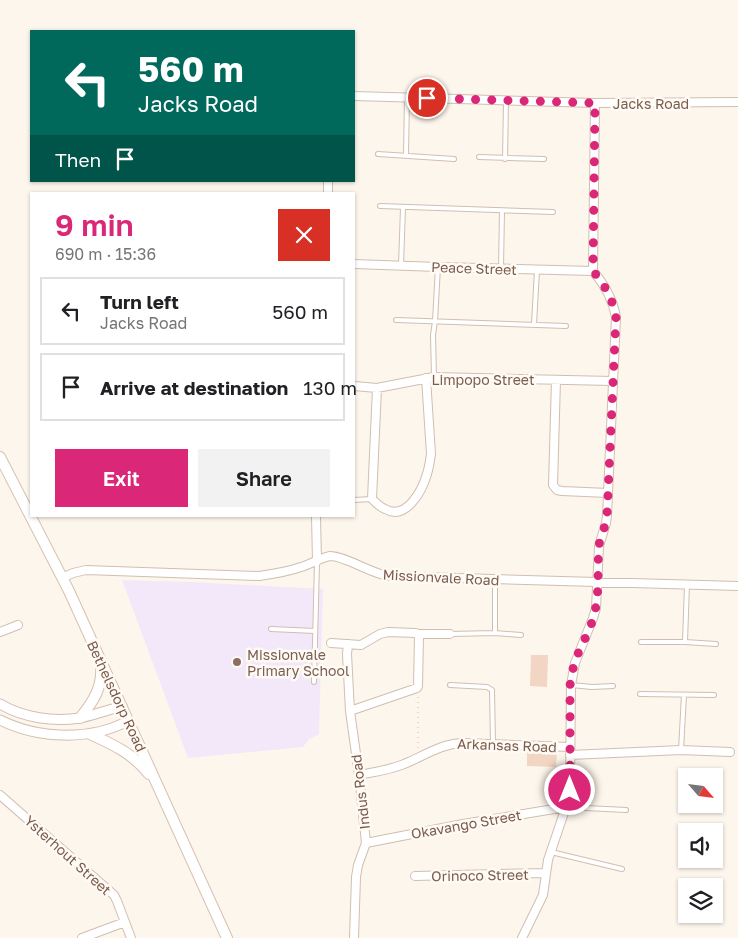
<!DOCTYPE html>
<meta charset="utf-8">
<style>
body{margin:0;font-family:"Golos Text",sans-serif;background:#f2f2f2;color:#202124;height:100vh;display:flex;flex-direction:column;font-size:19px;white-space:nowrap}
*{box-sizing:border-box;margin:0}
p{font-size:16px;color:#757577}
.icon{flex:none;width:28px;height:28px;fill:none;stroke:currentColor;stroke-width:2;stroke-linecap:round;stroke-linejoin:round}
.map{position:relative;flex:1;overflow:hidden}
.drawer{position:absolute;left:30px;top:192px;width:325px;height:325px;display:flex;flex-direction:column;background:#fff;border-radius:0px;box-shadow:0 1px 4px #0004}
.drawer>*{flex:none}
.banner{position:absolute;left:30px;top:30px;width:325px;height:152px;border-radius:0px;box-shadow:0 1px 4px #0004;background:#00695c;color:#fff;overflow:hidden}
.needle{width:32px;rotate:118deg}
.controls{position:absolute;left:678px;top:768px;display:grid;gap:10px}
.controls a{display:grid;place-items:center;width:45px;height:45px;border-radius:0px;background:#fff;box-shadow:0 1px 4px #0004;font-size:25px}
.pin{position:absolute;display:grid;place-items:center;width:42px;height:42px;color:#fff;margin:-21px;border:2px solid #fff;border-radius:50%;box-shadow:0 1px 5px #0007}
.me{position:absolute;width:55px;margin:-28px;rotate:0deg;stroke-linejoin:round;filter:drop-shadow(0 0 4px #0008)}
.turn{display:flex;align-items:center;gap:18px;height:105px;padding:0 25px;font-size:22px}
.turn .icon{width:65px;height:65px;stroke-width:2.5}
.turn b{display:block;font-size:35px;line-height:42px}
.then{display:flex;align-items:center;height:48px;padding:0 25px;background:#0003;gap:10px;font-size:19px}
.round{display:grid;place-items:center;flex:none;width:52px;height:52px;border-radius:0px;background:#f2f2f2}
.head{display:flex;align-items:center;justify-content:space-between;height:85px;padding:0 25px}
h1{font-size:30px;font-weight:600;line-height:38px;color:#db2777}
.cta{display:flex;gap:10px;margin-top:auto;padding:10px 25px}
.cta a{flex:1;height:58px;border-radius:0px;background:#db2777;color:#fff;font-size:20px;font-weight:600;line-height:58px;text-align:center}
.cta a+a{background:#f2f2f2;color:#202124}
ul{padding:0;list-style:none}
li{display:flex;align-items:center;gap:15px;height:68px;margin:0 10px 8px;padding:0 15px;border:2px solid #e0e0e0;border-radius:0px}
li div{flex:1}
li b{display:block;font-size:19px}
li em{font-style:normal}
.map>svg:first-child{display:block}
.education{fill:#f3e8fa}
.building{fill:#f3d5c3}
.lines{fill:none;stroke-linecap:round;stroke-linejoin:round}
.service-casing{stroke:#d1beb0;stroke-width:6}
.minor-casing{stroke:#d1beb0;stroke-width:10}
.tertiary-casing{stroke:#d1beb0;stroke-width:11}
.secondary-casing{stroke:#d6c0b0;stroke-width:12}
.path{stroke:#d9b8a5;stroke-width:1;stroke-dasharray:1 4;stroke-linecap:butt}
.service{stroke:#fff;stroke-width:4}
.minor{stroke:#fff;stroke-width:8}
.tertiary{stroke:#fff;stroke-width:9}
.secondary{stroke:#fff;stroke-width:10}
.route{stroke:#db2777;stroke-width:9;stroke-dasharray:0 16.2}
.education-dot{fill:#8d6e63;stroke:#fffaf3;stroke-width:2}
.labels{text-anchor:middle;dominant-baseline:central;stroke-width:5;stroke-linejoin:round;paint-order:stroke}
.street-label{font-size:14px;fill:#7a5c4d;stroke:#fffaf3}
.education-label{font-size:14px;fill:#785e54;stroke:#fffaf3;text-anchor:start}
</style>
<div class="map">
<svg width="738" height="938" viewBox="0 0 738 938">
<rect width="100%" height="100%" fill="#fdf6ec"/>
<!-- education -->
<path class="education" d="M122,580L193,582L323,589L319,734L309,739L303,747L188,758Z"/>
<!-- building -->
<path class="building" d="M531,655H548L547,687L530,686Z
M527,751L557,752L556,767L527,766Z"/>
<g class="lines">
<!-- service casing -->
<g class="service-casing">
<path id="service" d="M378,154L454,159
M406,155L407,98
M479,157L544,159
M505,159L506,100
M380,206L553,212
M401,265L403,208
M501,268L502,211
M396,320L566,326
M534,324L537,270
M434,377L433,335L435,321L438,267
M354,500L372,499
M495,580V633
M271,629L315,631
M450,634L495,633L521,635
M641,642H685L716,644
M685,642L687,584
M314,682L317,562
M450,685L487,687L492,690L493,744
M571,685L592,687L613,686
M640,694L714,695
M681,750L684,695
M566,807L626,810
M551,852L622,869"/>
</g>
<!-- minor casing -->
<g class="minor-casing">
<path id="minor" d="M354,96L595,103L738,102
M328,194V181
M354,264L438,267L593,271
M556,380L553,485L557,490L562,491L608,493
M354,386L377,388L434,377L613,381
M377,388L372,499C376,503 380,507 385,509C406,521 422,491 427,474C429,468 430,461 431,454L426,378
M316,516L317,561
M62,578L73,573L86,570L259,576C273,574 287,572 301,567C308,565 323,557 330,556C345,556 370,573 388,576L738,586
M0,632L18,625
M418,634H450
M331,643L361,645L380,634L388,632L416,633L419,636L418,686L417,688L350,711
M348,644L347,654L350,711L359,775L366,843L358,865L356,877L354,938
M570,755L681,750L730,752
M359,775C374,772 390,770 404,764C424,756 440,744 462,743L570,747
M0,795L114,895L117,901L131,938
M366,843L463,824L566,807
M415,876L546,873
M82,938L125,922
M522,938L543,895L548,860L569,798L570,790L571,685L575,663L593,618L596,608L599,546L606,523L607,516L616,317C613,300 605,285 593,271L595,103"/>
</g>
<!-- tertiary casing -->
<g class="tertiary-casing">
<path id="tertiary" d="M0,704C24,718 53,722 80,718C94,715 108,710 122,706
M0,720C38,739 90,741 128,721"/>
</g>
<!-- secondary casing -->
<g class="secondary-casing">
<path id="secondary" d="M0,457L69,591L227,938
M80,718C94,701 103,686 101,665
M90,734C114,745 132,753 149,774"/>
</g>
<!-- path -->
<path class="path" d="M418,748V697"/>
<!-- service -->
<use href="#service" class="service"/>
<!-- minor -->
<use href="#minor" class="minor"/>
<!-- tertiary -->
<use href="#tertiary" class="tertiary"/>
<!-- secondary -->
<use href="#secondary" class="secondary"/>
</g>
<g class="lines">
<!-- route -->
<path class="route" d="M427,98L595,103L593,271C605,285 613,300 616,317L607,516C606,527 600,536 599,546C597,569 600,593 594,615C590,632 580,646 575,662C572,670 572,677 570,685V790"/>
</g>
<!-- markers -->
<circle class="education-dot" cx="237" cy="662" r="5"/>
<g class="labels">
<!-- street labels -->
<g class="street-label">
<text x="651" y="103">Jacks Road</text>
<text transform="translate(474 268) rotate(2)">Peace Street</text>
<text x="483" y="379">Limpopo Street</text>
<text transform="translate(441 577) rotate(3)">Missionvale Road</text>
<text transform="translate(117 696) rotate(65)">Bethelsdorp Road</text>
<text transform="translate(507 745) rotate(2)">Arkansas Road</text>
<text transform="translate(360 792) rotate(-97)">Indus Road</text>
<text transform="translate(466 824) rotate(-10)">Okavango Street</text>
<text transform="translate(68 855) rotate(42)">Ysterhout Street</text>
<text transform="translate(480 875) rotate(-1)">Orinoco Street</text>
</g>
<!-- education labels -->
<g class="education-label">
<text x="247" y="654">Missionvale<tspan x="247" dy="16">Primary School</tspan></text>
</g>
</g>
</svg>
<div class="controls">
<a><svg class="needle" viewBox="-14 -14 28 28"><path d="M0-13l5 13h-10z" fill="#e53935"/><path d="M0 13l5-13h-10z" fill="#757577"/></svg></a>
<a><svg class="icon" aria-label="sound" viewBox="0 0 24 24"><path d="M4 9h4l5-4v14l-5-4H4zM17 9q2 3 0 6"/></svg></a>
<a><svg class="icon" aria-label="layers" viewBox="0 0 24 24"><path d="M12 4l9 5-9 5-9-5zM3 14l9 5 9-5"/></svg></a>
</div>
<div class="pin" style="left:427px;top:98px;background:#d93025"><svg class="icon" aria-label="arrive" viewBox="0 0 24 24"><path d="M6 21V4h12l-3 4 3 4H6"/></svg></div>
<svg class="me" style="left:570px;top:790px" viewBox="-20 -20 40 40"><circle r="17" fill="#db2777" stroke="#fff" stroke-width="3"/><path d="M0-11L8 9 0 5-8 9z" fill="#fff"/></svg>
<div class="banner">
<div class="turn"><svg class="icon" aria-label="left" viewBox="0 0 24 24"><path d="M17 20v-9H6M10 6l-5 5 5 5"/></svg><div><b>560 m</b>Jacks Road</div></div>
<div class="then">Then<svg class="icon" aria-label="arrive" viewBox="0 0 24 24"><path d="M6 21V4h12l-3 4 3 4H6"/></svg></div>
</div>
<section class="drawer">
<div class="head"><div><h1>9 min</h1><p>690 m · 15:36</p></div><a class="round" style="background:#d93025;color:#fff"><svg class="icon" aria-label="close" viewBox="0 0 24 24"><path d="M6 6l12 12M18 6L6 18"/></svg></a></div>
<ul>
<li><svg class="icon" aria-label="left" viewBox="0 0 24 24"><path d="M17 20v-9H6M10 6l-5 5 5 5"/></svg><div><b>Turn left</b><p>Jacks Road</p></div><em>560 m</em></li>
<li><svg class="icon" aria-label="arrive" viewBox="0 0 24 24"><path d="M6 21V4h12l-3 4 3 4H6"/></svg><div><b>Arrive at destination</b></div><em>130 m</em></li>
</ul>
<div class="cta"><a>Exit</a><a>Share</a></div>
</section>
</div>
